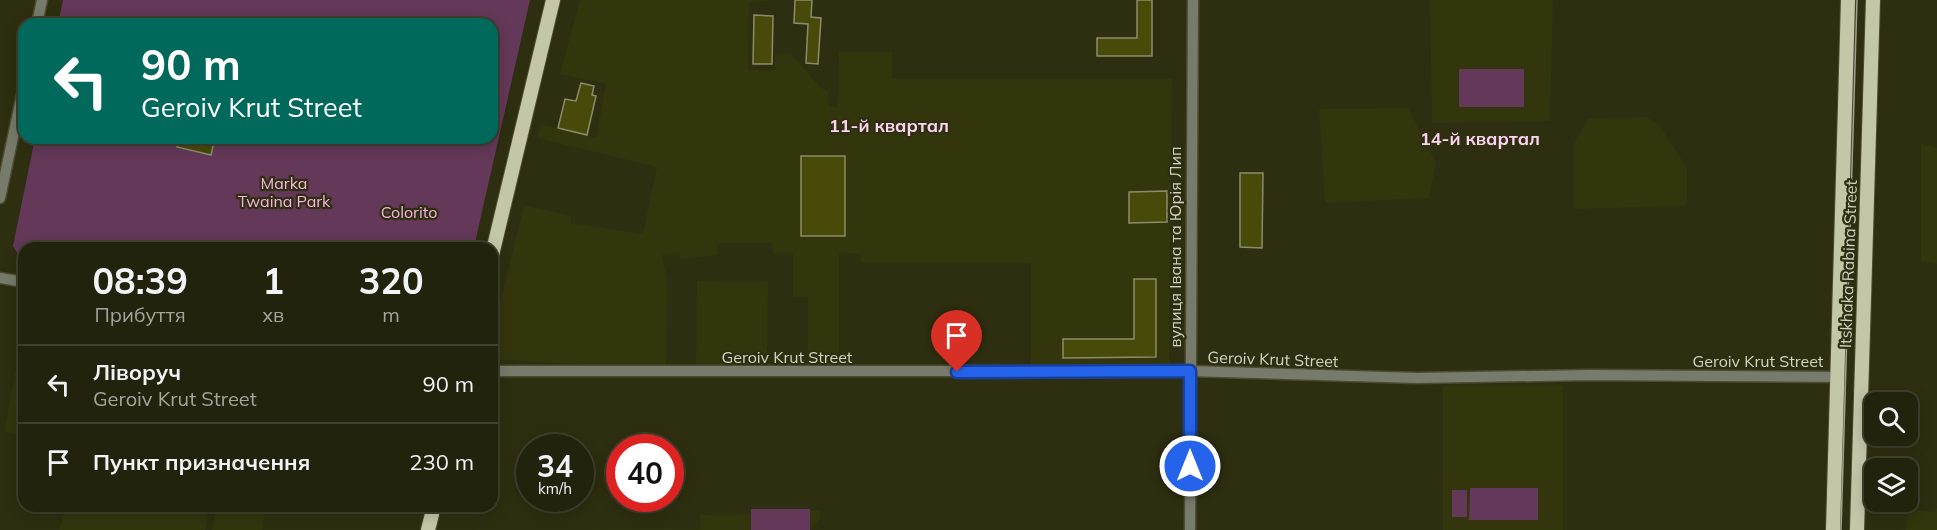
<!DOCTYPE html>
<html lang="uk">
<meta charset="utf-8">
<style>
body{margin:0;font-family:Mulish,sans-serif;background:#2e2f1a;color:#f1f3f6;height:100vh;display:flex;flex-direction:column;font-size:22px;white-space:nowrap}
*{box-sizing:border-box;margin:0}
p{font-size:20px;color:#a2a49d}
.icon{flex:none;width:33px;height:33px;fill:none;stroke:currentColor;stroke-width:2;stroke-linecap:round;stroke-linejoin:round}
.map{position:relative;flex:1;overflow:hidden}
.details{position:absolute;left:18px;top:242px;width:480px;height:270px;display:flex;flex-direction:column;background:#22230c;border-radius:18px;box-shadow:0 3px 15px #0003,0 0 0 2px #3f402d}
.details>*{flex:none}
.banner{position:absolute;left:18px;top:18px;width:480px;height:126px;border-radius:18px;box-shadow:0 3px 15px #0003,0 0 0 2px #3f402d;background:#00695c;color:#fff;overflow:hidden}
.tools{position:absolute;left:1864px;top:392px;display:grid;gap:12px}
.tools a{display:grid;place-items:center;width:54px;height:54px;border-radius:12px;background:#22230c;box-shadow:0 3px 15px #0003,0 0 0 2px #3f402d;font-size:30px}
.speed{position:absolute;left:516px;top:434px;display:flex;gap:12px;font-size:30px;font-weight:700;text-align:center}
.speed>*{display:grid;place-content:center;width:78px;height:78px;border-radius:50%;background:#22230c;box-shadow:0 3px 15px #0003,0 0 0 2px #3f402d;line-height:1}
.speed small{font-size:15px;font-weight:400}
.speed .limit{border:9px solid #d22;background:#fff;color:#111}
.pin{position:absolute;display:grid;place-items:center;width:51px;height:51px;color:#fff;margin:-62px -26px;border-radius:50% 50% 50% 0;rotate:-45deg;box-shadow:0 0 6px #0007}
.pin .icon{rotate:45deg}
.me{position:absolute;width:66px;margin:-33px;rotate:0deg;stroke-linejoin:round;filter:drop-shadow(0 0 4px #0008)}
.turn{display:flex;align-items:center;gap:21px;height:126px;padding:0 24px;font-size:27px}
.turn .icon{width:78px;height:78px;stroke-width:2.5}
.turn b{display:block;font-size:42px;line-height:51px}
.eta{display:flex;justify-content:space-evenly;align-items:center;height:102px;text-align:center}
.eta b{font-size:36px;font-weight:700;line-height:42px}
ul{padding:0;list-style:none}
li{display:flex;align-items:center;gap:18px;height:78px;padding:0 24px;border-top:2px solid #3f402d}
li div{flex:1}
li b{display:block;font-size:22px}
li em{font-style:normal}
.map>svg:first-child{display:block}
.built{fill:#33350d}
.green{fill:#643858}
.building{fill:#484a0a;stroke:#8a8d6b;stroke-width:1.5}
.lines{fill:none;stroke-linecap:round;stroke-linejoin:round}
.minor-casing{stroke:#4c4d30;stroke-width:13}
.major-casing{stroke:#4c4d30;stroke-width:16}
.minor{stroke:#787a6b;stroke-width:10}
.major{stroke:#c4c6a8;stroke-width:14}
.tram{stroke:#a1a28d;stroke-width:1.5}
.route-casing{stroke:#184099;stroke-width:15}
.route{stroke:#2563eb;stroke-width:10}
.labels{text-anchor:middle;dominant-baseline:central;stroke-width:4.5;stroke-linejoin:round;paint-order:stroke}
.park-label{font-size:16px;fill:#fab3e5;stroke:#2e2f10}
.street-label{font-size:16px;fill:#d2d3c1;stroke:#2e2f10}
.neighbourhood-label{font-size:18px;font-weight:bold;fill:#fed3f0;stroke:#2e2f10}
</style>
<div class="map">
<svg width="1937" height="530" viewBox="0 0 1937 530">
<rect width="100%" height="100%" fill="#2e2f10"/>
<!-- built -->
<path class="built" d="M580,0H774L749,3L748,70H774L775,54L790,53L819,86L828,92L829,106L838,108L839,52H892V79H1172L1169,365L1031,364V263H861V254L839,253V365H808V297H793V253H773L772,243H718L717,255L680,259V253L662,255L667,279L666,366L492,368V365H586L492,359V336L524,205L571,216V223L643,234L657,167L537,138L541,124L596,138L606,84L560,74Z
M1430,0H1553L1550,121L1432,123Z
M1408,108L1436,163L1429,198L1325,203L1319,109Z
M1647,117L1659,125L1687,168V203L1684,206L1574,209V144L1588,119Z
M1921,143L1937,148V264L1921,261Z
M697,281L768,282L767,366L696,365Z
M23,332L24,333V436L4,432Z
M1443,386H1563V530H1443Z
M66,506H210L205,530H59Z
M217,506H244L266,510L262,530H212Z
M1937,507V530H1906L1907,509L1935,512Z
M778,508L801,512L820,510V519L810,530H579L701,529L700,515L770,514Z"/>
<!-- green -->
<path class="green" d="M63,0H530L474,247L24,248V264L13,246L35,138H492V24H58Z
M1459,69H1524V107H1459Z
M1470,488H1538V520H1469Z
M1452,490H1467V517H1452Z
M751,509H810V530H751Z"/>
<!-- building -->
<path class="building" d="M795,0H812L811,17L821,18L818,64L806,63L808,24L794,23Z
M1137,0H1152V56H1097V38H1137Z
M754,15L773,16L772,64H753Z
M581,83L594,86L592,95L596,96L587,135L558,128L565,99L576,101Z
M179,138H215L211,155L177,147Z
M801,156H845V236H801Z
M1240,173H1263L1262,248L1240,247Z
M1167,191V222L1129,223V192Z
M1134,279H1156V357L1063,358V339H1134Z"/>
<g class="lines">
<!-- minor casing -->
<g class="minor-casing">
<path id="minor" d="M37,24L42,0
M0,198L24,85
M0,278L24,282
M492,371H1190L1417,378L1591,375L1837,377
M1190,530L1193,0"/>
</g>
<!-- major casing -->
<g class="major-casing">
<path id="major" d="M492,255L553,0
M428,530L434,506
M1833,530L1848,0
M1857,530L1873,0"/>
</g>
<!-- minor -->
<use href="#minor" class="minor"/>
<!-- major -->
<use href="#major" class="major"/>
<!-- tram -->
<path class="tram" d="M1841,530L1857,0"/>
</g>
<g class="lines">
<!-- route casing -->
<g class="route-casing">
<path id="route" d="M957,372L1190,371V466"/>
</g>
<!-- route -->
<use href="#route" class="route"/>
</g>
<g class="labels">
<!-- park labels -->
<g class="park-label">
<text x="284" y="183">Marka<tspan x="284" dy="18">Twaina Park</tspan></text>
<text x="409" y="212">Colorito</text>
</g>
<!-- street labels -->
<g class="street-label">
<text transform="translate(1175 247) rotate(-90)">вулиця Івана та Юрія Лип</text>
<text transform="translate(1848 264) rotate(-88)">Itskhaka Rabina Street</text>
<text x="787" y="357">Geroiv Krut Street</text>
<text transform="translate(1273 359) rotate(2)">Geroiv Krut Street</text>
<text x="1758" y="361">Geroiv Krut Street</text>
</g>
<!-- neighbourhood labels -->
<g class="neighbourhood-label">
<text x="889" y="125">11-й квартал</text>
<text x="1480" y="138">14-й квартал</text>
</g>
</g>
</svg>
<div class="tools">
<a><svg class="icon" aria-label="search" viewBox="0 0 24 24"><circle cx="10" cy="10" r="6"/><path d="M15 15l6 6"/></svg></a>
<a><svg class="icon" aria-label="layers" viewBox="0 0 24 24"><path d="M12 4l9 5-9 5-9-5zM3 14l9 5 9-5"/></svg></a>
</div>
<div class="speed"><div>34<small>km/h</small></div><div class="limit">40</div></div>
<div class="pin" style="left:957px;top:372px;background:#d93025"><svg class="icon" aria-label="arrive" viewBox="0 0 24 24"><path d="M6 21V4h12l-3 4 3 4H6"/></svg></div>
<svg class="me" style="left:1190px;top:466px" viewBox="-20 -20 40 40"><circle r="17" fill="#2563eb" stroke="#fff" stroke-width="3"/><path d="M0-11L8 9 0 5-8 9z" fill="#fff"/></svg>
<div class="banner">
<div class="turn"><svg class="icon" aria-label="left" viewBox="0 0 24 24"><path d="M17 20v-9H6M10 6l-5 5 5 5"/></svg><div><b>90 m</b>Geroiv Krut Street</div></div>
</div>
<section class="details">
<div class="eta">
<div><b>08:39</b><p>Прибуття</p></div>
<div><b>1</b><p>хв</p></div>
<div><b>320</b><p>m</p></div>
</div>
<ul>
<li><svg class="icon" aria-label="left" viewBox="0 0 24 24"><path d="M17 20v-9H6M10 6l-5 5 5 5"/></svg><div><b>Ліворуч</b><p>Geroiv Krut Street</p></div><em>90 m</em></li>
<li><svg class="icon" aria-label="arrive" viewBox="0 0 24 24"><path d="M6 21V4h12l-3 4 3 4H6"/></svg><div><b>Пункт призначення</b></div><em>230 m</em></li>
</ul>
</section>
</div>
